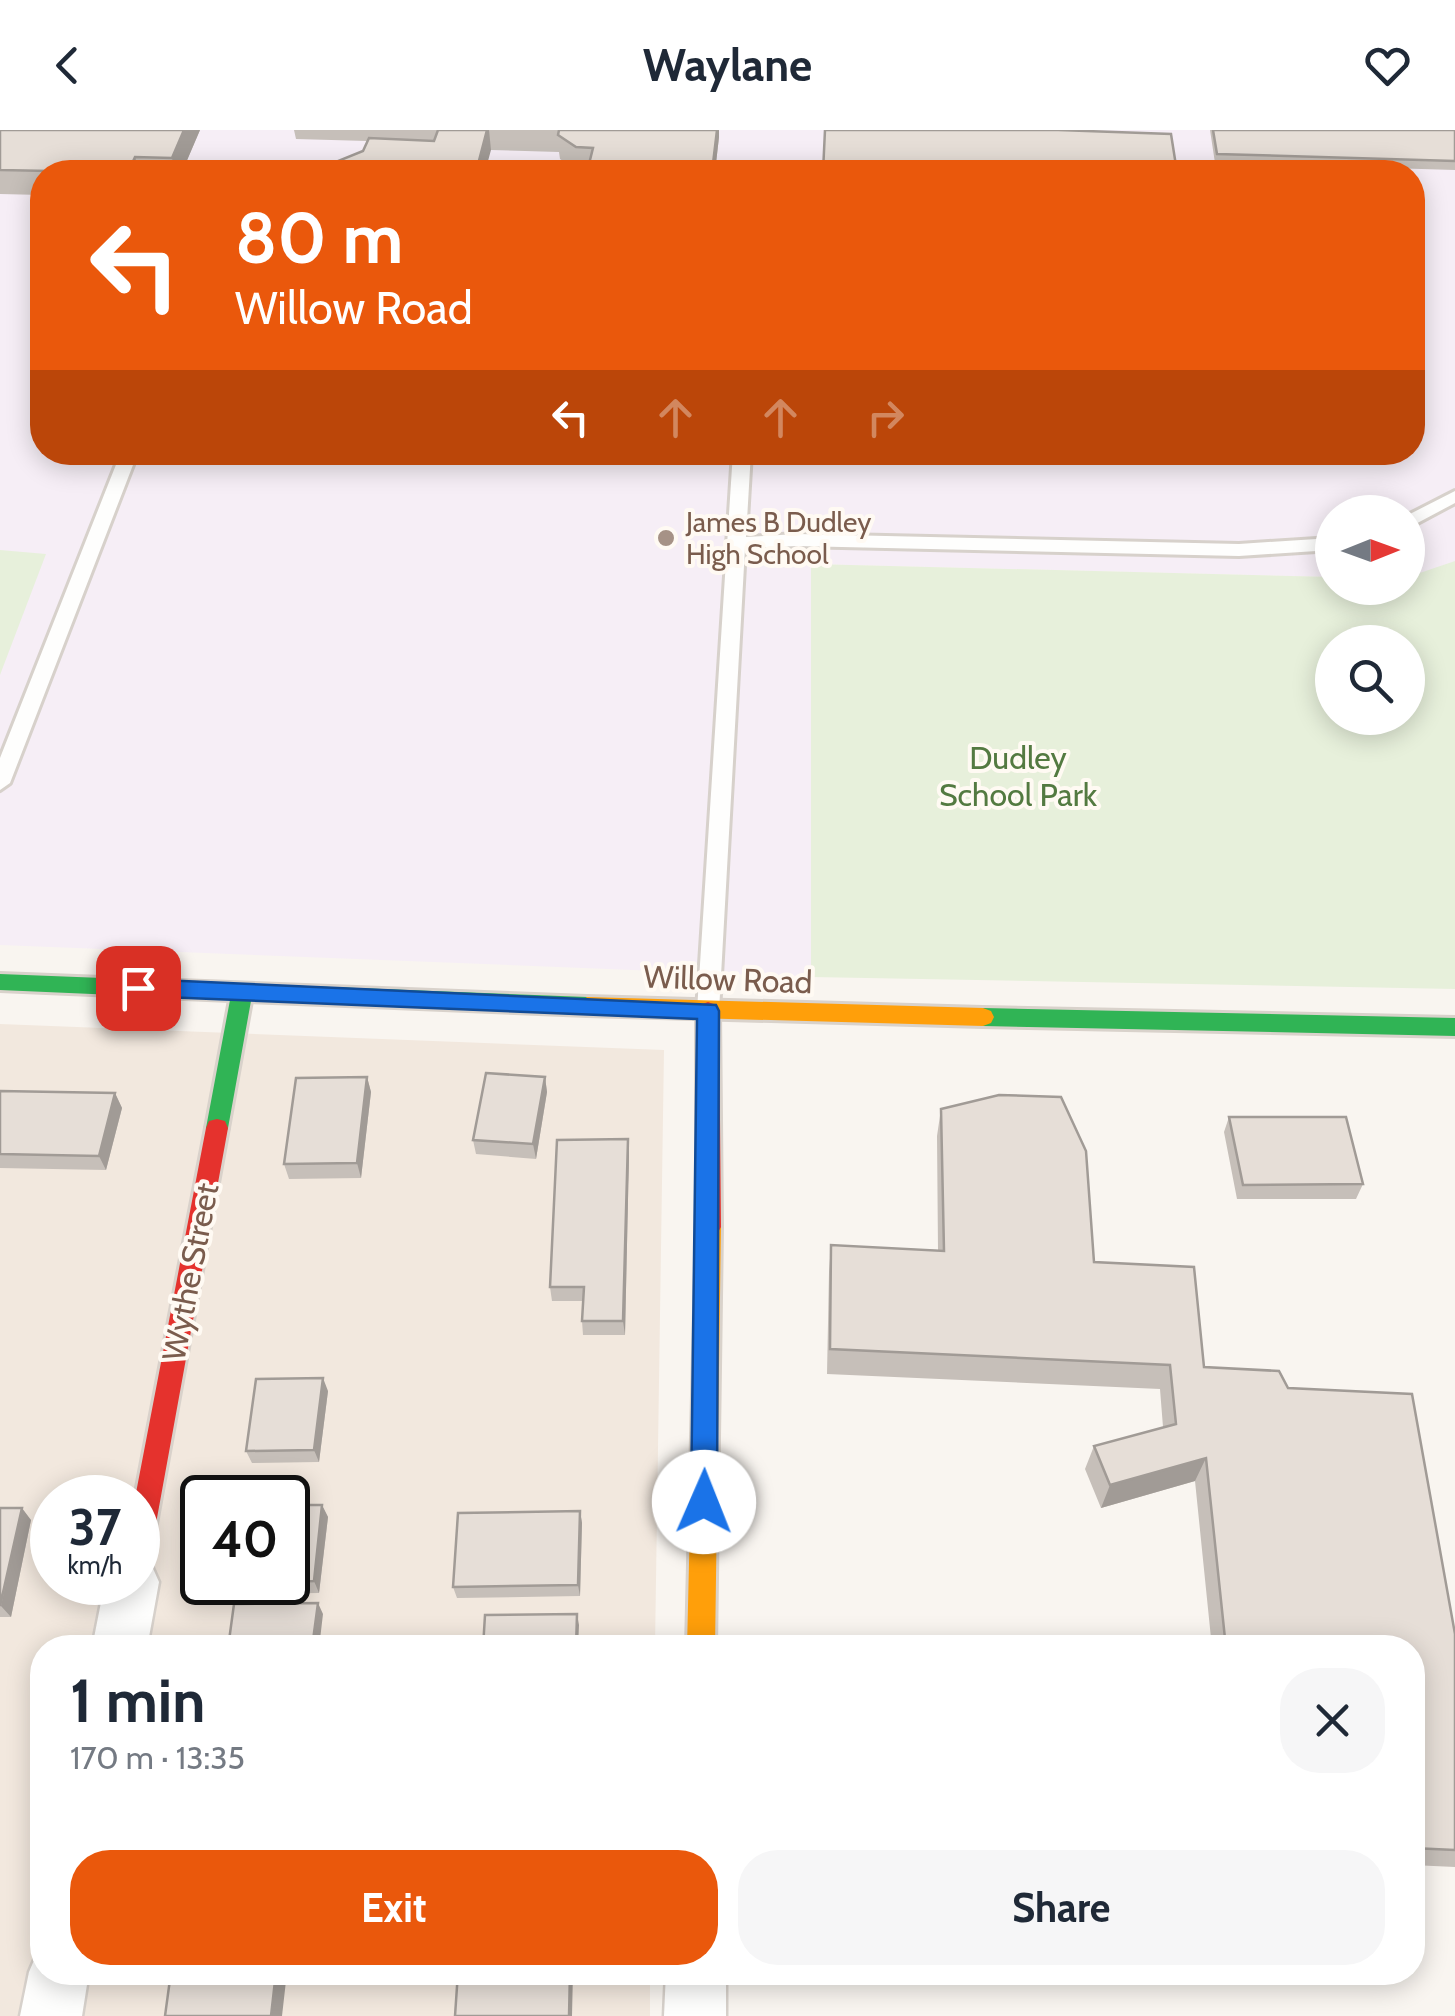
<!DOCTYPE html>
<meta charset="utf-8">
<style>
body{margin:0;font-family:Cabin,sans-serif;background:#f6f6f7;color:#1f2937;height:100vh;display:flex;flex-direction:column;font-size:38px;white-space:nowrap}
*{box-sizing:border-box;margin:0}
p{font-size:32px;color:#747a83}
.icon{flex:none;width:55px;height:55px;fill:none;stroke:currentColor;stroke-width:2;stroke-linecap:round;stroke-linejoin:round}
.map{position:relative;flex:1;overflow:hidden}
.panel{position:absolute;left:30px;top:1505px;width:1395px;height:350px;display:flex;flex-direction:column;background:#fff;border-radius:40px;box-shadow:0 5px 25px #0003}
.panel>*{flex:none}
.guide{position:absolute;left:30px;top:30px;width:1395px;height:305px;border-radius:40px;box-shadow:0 5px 25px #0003;background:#ea580c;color:#fff;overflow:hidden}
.needle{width:65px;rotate:89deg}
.buttons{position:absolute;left:1315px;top:365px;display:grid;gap:20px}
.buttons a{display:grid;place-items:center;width:110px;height:110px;border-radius:50%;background:#fff;box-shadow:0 5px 25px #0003;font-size:50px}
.speed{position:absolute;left:30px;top:1345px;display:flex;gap:20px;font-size:50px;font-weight:700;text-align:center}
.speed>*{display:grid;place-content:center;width:130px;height:130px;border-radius:50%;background:#fff;box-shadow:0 5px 25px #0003;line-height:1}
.speed small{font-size:25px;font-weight:400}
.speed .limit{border:5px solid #111;border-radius:15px;background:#fff;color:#111}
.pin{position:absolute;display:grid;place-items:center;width:85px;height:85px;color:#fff;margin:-42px;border-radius:20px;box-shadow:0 5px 15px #0006}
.me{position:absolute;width:110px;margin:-55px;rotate:1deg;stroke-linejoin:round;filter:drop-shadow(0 0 8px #0008)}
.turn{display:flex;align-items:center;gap:35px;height:210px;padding:0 40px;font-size:45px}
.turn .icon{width:130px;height:130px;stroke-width:2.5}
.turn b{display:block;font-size:70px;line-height:85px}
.lanes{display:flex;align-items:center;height:95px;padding:0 40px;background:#0003;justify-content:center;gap:50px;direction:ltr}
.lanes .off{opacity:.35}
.round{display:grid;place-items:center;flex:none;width:105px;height:105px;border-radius:40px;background:#f6f6f7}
.head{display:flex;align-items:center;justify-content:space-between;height:170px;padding:0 40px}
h1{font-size:60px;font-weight:700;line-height:75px}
.primary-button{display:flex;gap:20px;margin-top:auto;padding:20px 40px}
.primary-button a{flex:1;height:115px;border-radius:40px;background:#ea580c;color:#fff;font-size:40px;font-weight:700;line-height:115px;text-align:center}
.primary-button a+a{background:#f6f6f7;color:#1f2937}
header{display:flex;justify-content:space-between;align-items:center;height:130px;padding:0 40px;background:#fff;font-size:45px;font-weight:700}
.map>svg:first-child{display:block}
.residential{fill:#f2e8de;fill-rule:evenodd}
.education{fill:#f6eef6;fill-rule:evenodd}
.green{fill:#e7f0db;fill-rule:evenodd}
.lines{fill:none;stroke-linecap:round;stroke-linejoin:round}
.lane-casing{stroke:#d7d1cb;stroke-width:6}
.street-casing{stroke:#d7d1cb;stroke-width:5}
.fast-casing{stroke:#d9d2cb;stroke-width:6}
.slow-casing{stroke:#d9d2cb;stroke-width:6}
.jam-casing{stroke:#d9d2cb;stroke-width:6}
.lane{fill:#fefefd;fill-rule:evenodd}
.street{fill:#fefefd;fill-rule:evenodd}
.fast{fill:#30b455;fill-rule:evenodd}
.slow{fill:#ff9f0a;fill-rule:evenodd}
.jam{fill:#e5322d;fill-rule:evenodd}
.wall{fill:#c6bfb9}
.shaded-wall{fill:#a19b96}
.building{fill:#e6ded7;stroke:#a19b96;stroke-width:2.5}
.route{fill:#1a73e8;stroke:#114b97;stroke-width:2.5}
.poi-dot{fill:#a69286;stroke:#fffaf3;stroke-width:4}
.labels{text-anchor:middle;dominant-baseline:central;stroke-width:8;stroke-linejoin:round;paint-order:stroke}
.far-poi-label{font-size:28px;fill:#7a5c4d;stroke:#fffaf3;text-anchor:start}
.park-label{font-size:32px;fill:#537a41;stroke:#fffaf3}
.street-label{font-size:32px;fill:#7a5c4d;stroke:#fffaf3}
</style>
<header><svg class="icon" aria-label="back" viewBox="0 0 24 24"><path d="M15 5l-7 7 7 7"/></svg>Waylane<svg class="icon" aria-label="heart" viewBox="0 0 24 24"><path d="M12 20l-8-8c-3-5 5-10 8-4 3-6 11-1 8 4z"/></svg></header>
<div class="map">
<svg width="1455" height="1886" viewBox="0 0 1455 1886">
<rect width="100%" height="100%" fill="#f9f5f0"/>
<!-- residential -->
<path class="residential" d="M0,894L664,920L655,1517L42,1518V1842L650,1843V1886H0ZM52,1368H138V1452H52ZM202,1368H288V1452H202Z"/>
<!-- education -->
<path class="education" d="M0,0H1455V451L1408,449V382H1332V447L811,434V847L0,815ZM42,42H1412V322H42Z"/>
<!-- green -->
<path class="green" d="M0,420L46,424L0,545Z
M1455,431V859L811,847V434L1332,447V458H1408V447ZM1332,512H1408V588H1332Z"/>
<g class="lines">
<!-- lane casing -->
<g class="lane-casing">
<path id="lane" d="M121,322H138L10,653L0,660V628Z
M733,322H751L746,407L798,404L1239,414L1332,408V420L1239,426L798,416L745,418L719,881L716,887H700L697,881Z
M1455,361V373L1408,398V385Z"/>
</g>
<!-- street casing -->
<g class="street-casing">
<path id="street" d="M138,1428L151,1434L159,1452L147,1518H92L105,1452H138Z
M42,1819V1842H89L82,1886H20L29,1842L38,1821Z
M666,1842H726V1886H664Z"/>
</g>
<!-- fast casing -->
<g class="fast-casing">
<path id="fast" d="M0,844L587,867L598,876L587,885L251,871L228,998L225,1005H209L206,998L230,870L0,860Z
M983,878L1455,888V906L983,896L975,893L972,887L975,881Z"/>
</g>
<!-- slow casing -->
<g class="slow-casing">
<path id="slow" d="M587,867L983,878L991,881L994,887L991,893L983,896L587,885L576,876Z
M709,1087L717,1090L721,1097L715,1518H687L697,1097L701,1090Z"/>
</g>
<!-- jam casing -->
<g class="jam-casing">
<path id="jam" d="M708,872L716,875L719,881L721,1097L717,1104L709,1107L701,1104L697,1097V881L700,875Z
M217,989L225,991L228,998L151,1421L147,1430L138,1434L135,1368L206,998L209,991Z"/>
</g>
<!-- lane -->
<use href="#lane" class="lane"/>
<!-- street -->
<use href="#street" class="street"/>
<!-- fast -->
<use href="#fast" class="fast"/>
<!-- slow -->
<use href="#slow" class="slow"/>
<!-- jam -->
<use href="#jam" class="jam"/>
</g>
<!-- wall -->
<path class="wall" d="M0,0H200L182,42H42V65L0,64Z
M294,0H719V7L715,42H587L578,41L560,29L559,22L491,20L363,21L367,11L296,9Z
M1210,0H1455V40L1215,33Z
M367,947L371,962L361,1048L289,1049L284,1034Z
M545,947L547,962L536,1029L476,1024L473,1010Z
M0,961L115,963L122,978L106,1040L0,1038Z
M941,979L1094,1132L1204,1237L1288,1258L1455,1504V1737L1412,1735V1518H1212L1195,1351L1101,1378L1085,1339L1094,1316L1163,1297L1160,1259L827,1244L829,1142L831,1115L938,1120L937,1006Z
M1229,987L1363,1054L1356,1069H1237L1224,1002Z
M629,1024L625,1205H583L582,1191L583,1171H552L550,1157Z
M328,1261L319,1332L252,1333L246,1321Z
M322,1375L328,1387L319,1463L226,1464L219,1453Z
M0,1378L31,1390L11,1487H0Z
M580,1381L582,1393L580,1466L457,1468L453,1457Z"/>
<!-- shaded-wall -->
<path class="shaded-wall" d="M184,0H200L182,42H175L172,28Z
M487,0H489L491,20L485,42H476Z
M717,0H719V7L715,42H712Z
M135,27L139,42H131L130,38Z
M367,947L371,962L361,1048L357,1033Z
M545,947L547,962L536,1029L533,1014Z
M115,963L122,978L106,1040L99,1026Z
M628,1009L629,1024L625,1205L623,1191Z
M323,1248L328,1261L319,1332L314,1320Z
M1206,1328L1195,1351L1101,1378L1110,1355Z
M322,1375L328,1387L319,1463L314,1451Z
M22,1378L31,1390L11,1487L1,1476Z
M580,1381L582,1393L580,1466L578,1455Z
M318,1473L323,1484L319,1518H312Z
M577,1484L579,1495L578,1518H576Z
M276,1842H287L282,1886H271Z
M570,1842H573L572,1886H569Z"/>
<!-- building -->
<path class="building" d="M0,0H184L172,28L135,27L130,38L103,37L101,42L0,40Z
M438,0H487L476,42H319L333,33L363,21L369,8L434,11Z
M559,0H717L712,42H587L593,18L576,17L558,5Z
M825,0H1058L1171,4L1177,42H823Z
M1213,0H1455V31L1217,24Z
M486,943L545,947L533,1014L473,1010Z
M367,947L357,1033L284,1034L296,948Z
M0,961L115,963L99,1026L0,1024Z
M999,965L1061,967L1086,1021L1094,1132L1194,1137L1204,1237L1279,1241L1288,1258L1412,1264L1455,1504V1720L1412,1718V1518H1226L1206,1328L1110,1355L1094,1316L1176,1294L1170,1235L830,1219L831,1115L944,1121L941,979Z
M1229,987H1346L1363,1054L1243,1055Z
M628,1009L623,1191H582L584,1157H550L557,1010Z
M323,1248L314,1320L246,1321L256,1249Z
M288,1375H322L314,1451L288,1452Z
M0,1378H22L0,1476Z
M580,1381L578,1455L453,1457L458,1383Z
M318,1473L312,1518H228L234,1474Z
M577,1484L576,1518H483L485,1485Z
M171,1842H276L271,1886H165Z
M458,1842H570L569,1886H455Z"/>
<!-- route -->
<path class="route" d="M138,849L716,875L719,881L717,1372L713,1381L704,1384L695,1381L691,1372L697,889L138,866L127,858Z"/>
<!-- markers -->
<circle class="poi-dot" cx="666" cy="408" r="10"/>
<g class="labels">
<!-- far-poi labels -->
<g class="far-poi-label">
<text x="686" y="392">James B Dudley<tspan x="686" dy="32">High School</tspan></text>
</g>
<!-- park labels -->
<g class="park-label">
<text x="1018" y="627">Dudley<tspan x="1018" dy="37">School Park</tspan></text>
</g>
<!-- street labels -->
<g class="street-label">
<text transform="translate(728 849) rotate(2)">Willow Road</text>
<text transform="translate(190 1142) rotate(-79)">Wythe Street</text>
</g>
</g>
</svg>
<div class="buttons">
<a><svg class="needle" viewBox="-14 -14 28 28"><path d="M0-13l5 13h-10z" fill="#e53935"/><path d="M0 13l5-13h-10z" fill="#747a83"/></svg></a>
<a><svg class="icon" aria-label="search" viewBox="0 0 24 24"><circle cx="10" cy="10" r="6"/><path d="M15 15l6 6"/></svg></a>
</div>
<div class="speed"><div>37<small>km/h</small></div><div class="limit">40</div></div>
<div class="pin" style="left:138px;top:858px;background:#d93025"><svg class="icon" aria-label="arrive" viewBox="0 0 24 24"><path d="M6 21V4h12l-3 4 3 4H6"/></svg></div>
<svg class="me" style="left:704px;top:1372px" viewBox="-20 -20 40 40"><circle r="19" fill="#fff"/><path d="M0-13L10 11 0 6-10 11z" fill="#1a73e8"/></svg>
<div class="guide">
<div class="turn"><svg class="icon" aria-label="left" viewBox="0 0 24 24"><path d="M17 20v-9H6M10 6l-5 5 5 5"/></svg><div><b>80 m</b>Willow Road</div></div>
<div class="lanes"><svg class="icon" aria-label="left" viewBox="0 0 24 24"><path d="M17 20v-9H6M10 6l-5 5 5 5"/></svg><svg class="icon off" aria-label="ahead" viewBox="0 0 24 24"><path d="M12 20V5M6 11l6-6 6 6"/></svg><svg class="icon off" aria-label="ahead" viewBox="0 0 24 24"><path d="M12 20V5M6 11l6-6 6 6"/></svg><svg class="icon off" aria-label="right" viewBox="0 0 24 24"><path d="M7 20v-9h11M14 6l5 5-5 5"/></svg></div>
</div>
<section class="panel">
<div class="head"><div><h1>1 min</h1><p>170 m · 13:35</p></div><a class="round"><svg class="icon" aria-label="close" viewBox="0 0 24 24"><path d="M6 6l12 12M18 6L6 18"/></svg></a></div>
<div class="primary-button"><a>Exit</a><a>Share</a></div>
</section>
</div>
